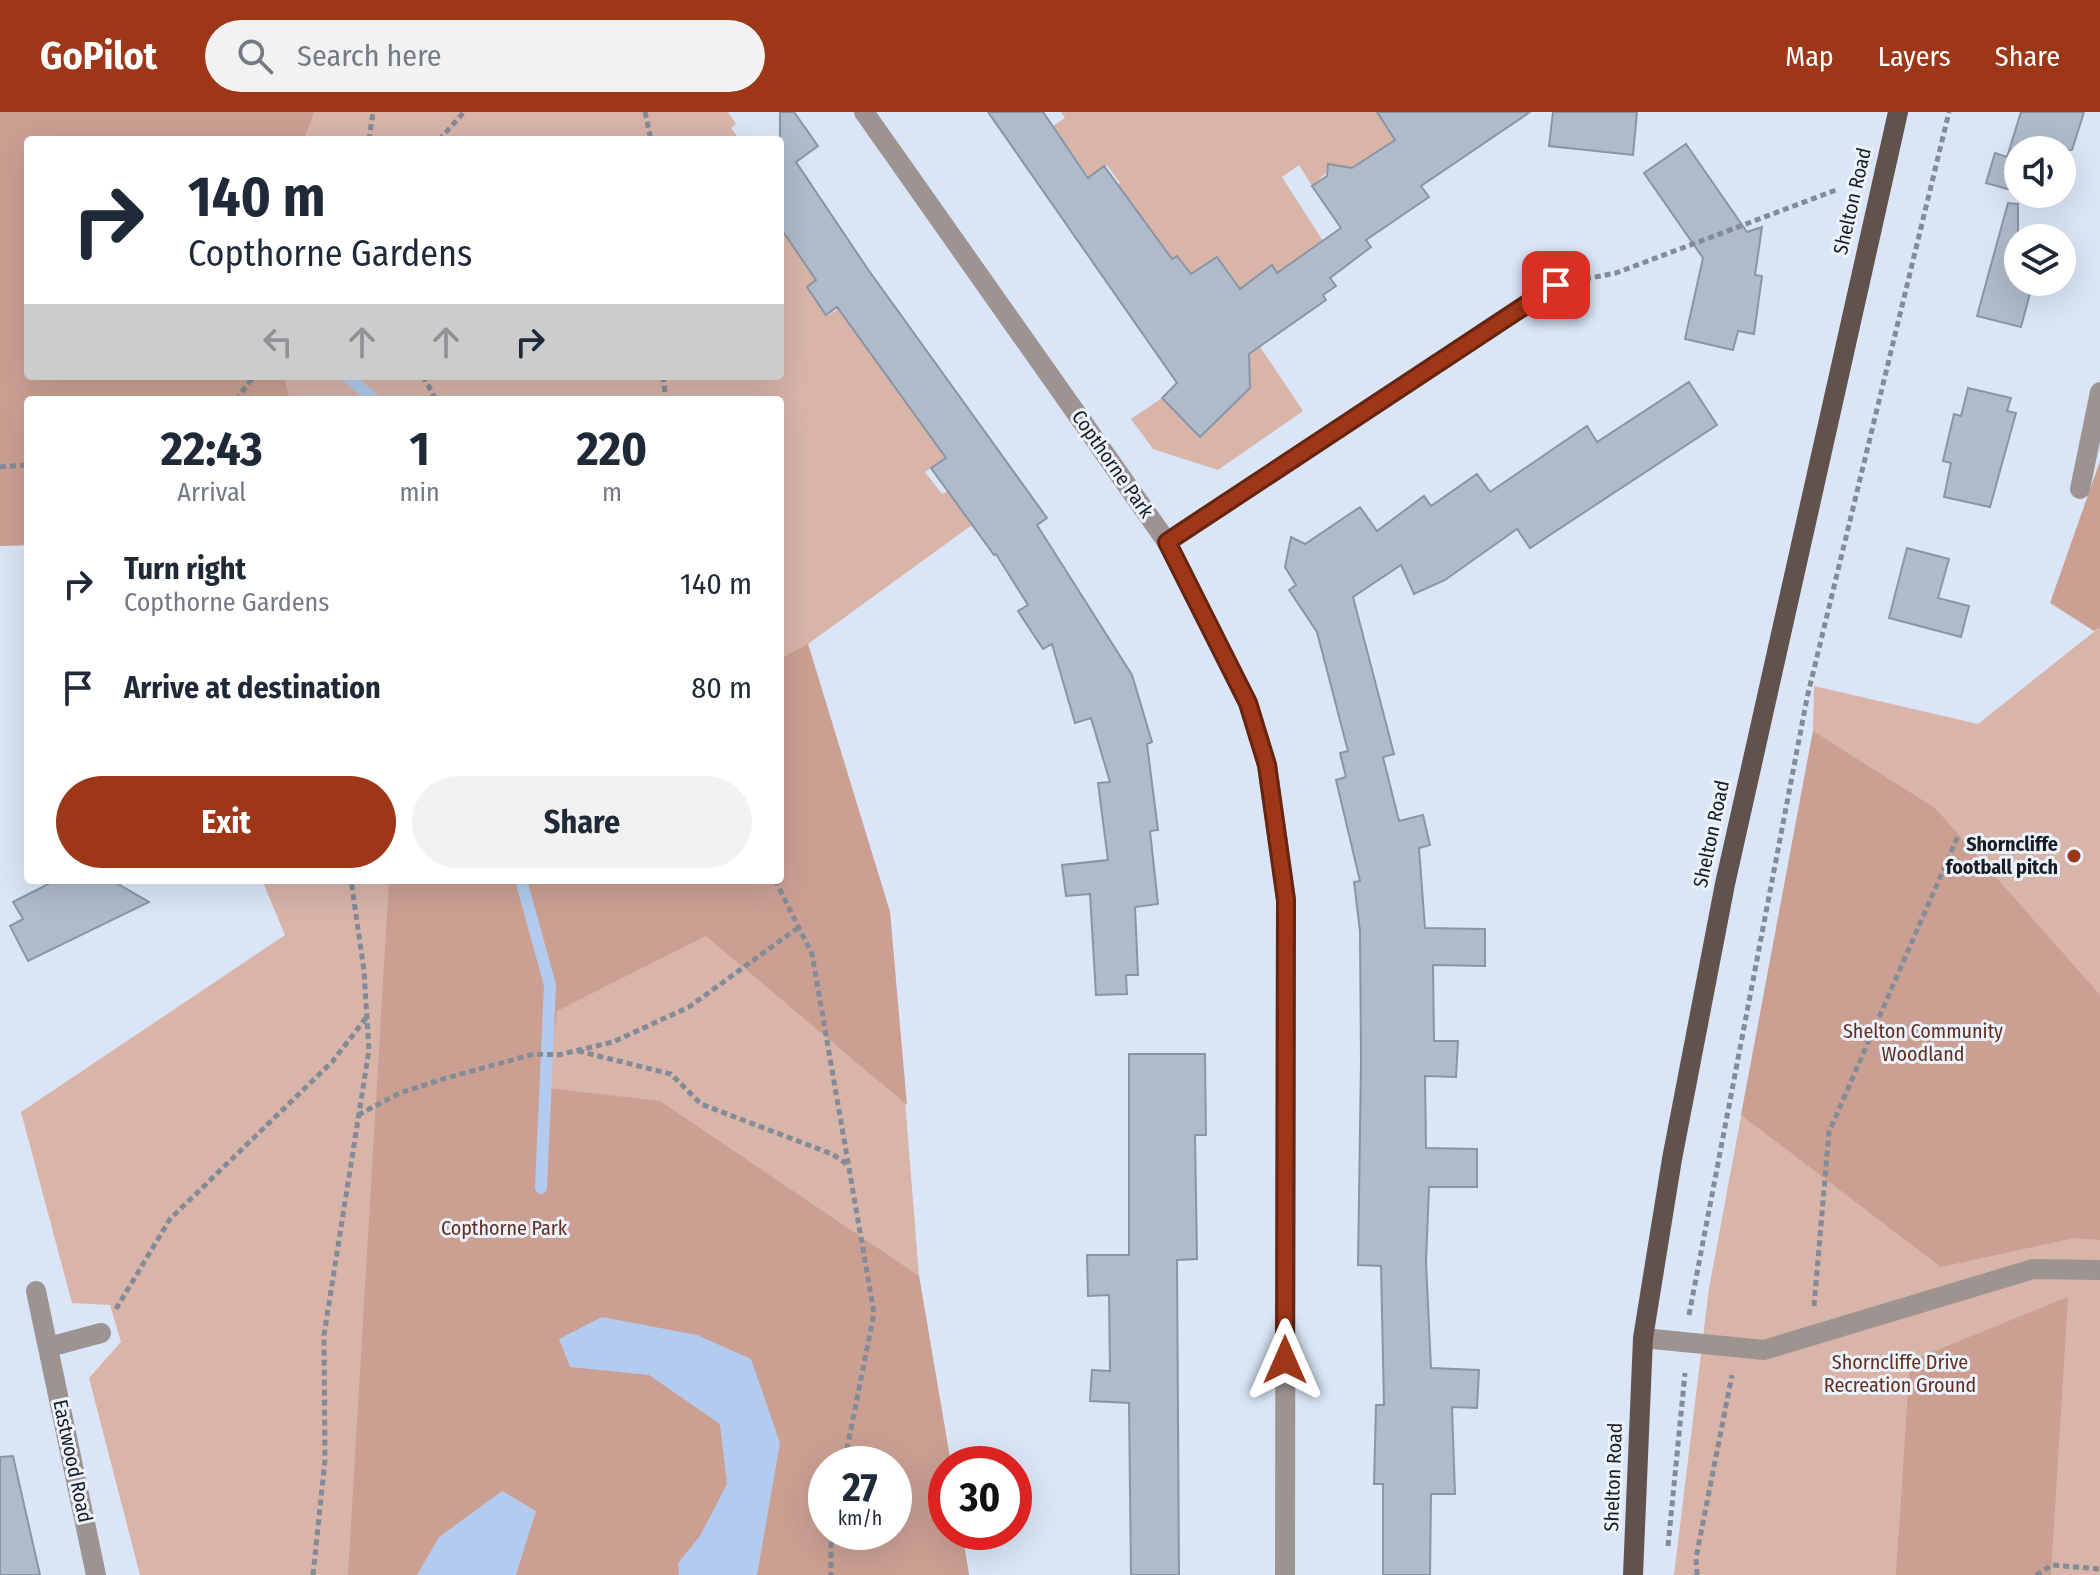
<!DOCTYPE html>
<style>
body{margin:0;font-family:"Fira Sans Condensed",sans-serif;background:#f2f2f3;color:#1f2937;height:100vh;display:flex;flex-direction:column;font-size:30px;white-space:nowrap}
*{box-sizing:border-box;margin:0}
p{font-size:26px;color:#747a83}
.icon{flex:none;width:44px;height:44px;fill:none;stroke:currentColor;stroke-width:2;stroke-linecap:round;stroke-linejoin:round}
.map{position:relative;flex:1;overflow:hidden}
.drawer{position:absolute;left:24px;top:284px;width:760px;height:488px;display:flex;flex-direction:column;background:#fff;border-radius:8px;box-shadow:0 8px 32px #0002}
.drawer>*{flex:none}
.banner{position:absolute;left:24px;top:24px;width:760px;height:244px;border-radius:8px;box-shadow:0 8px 32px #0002;background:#fff;color:#1f2937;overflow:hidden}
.controls{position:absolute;left:2004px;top:24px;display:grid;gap:16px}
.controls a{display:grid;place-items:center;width:72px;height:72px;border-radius:50%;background:#fff;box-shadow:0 8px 32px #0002;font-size:40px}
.speed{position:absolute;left:808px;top:1334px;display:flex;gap:16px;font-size:40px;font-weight:700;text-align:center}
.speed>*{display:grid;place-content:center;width:104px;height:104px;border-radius:50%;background:#fff;box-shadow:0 8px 32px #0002;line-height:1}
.speed small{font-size:20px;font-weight:400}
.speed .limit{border:12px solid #d22;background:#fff;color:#111}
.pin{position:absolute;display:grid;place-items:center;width:68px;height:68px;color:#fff;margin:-34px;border-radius:16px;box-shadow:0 4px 12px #0006}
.me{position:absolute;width:88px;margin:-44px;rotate:0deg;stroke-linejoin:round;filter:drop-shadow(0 0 6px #0008)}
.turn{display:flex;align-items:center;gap:28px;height:168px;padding:0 32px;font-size:36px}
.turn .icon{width:104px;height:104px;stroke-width:2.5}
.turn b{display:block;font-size:56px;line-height:68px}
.lanes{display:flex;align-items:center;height:76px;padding:0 32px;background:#0003;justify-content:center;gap:40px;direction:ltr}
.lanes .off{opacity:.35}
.eta{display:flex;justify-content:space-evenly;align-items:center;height:136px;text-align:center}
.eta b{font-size:48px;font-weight:700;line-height:56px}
.primary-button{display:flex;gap:16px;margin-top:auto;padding:16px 32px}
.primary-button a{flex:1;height:92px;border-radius:48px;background:#9e3717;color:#fff;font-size:32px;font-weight:700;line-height:92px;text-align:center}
.primary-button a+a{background:#f2f2f3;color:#1f2937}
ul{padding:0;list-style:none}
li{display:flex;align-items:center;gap:24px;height:104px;padding:0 32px}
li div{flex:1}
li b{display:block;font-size:30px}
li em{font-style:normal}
header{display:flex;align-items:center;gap:48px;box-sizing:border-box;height:112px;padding:0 40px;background:#9e3717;color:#fff}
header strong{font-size:38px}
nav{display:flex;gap:44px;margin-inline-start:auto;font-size:28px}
.search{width:560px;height:72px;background:#f2f2f3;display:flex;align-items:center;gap:20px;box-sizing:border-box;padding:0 28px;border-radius:44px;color:#747a83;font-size:30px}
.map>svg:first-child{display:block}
.green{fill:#d8b4a9;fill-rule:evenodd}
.forest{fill:#cba093;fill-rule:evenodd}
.water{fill:#b3cbee}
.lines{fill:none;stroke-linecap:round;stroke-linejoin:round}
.stream{stroke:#b3cbee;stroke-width:12}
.building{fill:#afbaca;stroke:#8a95a4;stroke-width:2}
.path{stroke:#828b97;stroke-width:5;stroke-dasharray:6 4;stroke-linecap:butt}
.minor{stroke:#9d9491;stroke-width:20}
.major{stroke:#62524e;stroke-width:20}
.route-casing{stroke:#67240f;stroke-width:20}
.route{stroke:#9e3717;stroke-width:14}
.poi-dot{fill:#9e3717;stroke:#ecf3fd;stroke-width:3}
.labels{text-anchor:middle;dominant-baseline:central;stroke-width:6;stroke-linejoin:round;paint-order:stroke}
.street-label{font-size:20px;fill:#181d23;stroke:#ecf3fd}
.poi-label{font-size:20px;font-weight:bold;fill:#181d23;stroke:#ecf3fd;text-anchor:end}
.park-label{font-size:20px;fill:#642d1d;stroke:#ecf3fd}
</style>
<header>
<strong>GoPilot</strong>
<div class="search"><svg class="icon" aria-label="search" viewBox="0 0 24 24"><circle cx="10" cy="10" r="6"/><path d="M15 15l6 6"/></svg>Search here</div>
<nav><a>Map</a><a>Layers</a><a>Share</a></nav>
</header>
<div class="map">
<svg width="2100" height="1463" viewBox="0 0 2100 1463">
<rect width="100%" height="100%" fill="#dae6f7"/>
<!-- green -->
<path class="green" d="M0,0H728L736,12L731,16L740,28H28V264H780V114L817,168L807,175L827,204L854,187L945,346L925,360L942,382L948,379L972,413L808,532L890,800L919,1164L951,1352H946V1420H962L969,1463H140L89,1266L121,1230L110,1193L72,1191L21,1000L285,823L262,768H780V288H28V433L0,434ZM826,1352H894V1420H826Z
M1061,0H1377L1395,27L1381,37L1384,42L1354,73L1342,54L1335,53L1312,74L1299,53L1282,65L1323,129L1277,161L1272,153L1256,165L1261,172L1246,183L1217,145L1205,153L1238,202L1189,160L1177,144L1172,147L1142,106L1102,85L1120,71L1107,53L1089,65L1053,14L1065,6Z
M1252,223L1303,299L1218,358L1153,337L1131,307L1162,286L1201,325L1250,277V267L1231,247Z
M2100,515V1463H1674L1709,1176L1813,619L1814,574L1978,612Z"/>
<!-- forest -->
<path class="forest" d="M0,0H314L304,28H28V264H284L290,288H28V433L0,434Z
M2100,349V515L2094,519L2050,491Z
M808,532L890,800L907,993L706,824L557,899L547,976L660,989L919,1164L951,1352H946V1420H962L969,1463H348L389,768H780V547ZM826,1352H894V1420H826Z
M1813,619L1935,696L2100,883V1128L2074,1126L1941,1155L1741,1003Z
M2068,1185L2051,1463H1896L1910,1249Z"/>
<!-- water -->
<path class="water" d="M602,1205L697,1223L751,1247L780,1331L757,1463H679L678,1451L700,1424L727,1372L720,1312L649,1263L570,1255L559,1227Z
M502,1379L536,1399L516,1463H417L439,1425Z"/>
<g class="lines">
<!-- stream -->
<path class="stream" d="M347,264L375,288
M521,768L550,873L541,1076"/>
</g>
<!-- building -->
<path class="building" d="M780,0H794L818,34L796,50L867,156L1047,406L1037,413L1132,563L1152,630L1147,632L1158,718L1150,719L1158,792L1135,795L1138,863H1126L1127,882L1096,883L1090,782L1066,784L1062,753L1108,748L1098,671L1110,670L1091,606L1075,611L1052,532L1043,537L1018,499L1028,493L996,442L994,443L931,356L946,346L837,195L826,203L807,175L816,168L780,115Z
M988,0H1043L1088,66L1104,54L1172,147L1177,144L1191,162L1217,145L1240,177L1272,153L1277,161L1341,116L1312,74L1327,64L1328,52L1352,56L1395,28L1377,0H1530L1421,74L1429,85L1366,128L1371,135L1330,166L1336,174L1323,183L1326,188L1249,242L1250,276L1200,325L1162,286L1177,271Z
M1553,0H1637L1633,43L1549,34Z
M2021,0H2084L2072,38H2018V80L1986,71L1995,41L2007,45Z
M1686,32L1747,120L1762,115L1755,163L1762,164L1754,222L1738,219L1733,238L1685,227L1703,146L1644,61Z
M2008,91L2018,92V170H2033L2021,215L1977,204Z
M1689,270L1717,313L1530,436L1517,417L1445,468L1414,482L1401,453L1353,485L1394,642L1383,645L1399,709L1423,703L1430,733L1419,736L1425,816L1485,817V854L1433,853L1434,929H1458L1456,965L1425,964L1426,1036L1477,1037V1075H1429L1426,1150L1431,1256L1479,1258L1477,1296L1452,1295L1455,1382H1431L1430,1463H1383V1372H1374L1376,1293H1384L1381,1154L1358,1153L1361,951L1360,819L1354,770L1360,769L1336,668L1346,665L1340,641L1348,639L1317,520L1289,478L1296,473L1285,455L1291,425L1305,432L1360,395L1377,419L1424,384L1431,394L1477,362L1490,380L1587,314L1597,330Z
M1968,276L2011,286L2007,299L2016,301L1990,395L1944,385L1951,351L1943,349L1954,302L1961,304Z
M1907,436L1949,447L1938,486L1969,494L1961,525L1889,506Z
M56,768H111L149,790L28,849L10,814L23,807L13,790Z
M1129,942H1205L1206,1023H1195L1197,1147L1177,1148L1179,1463H1131L1129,1291L1090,1289L1092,1258L1110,1259L1109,1183L1088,1184L1087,1143H1129Z
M13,1344L40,1463H0V1345Z"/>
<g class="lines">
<!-- path -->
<path class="path" d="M645,0L651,28
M369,28L373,0
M439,28L464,0
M1585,167L1616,161L1836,78
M423,264L436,288
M663,264L666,288
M236,288L254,264
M0,355L28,353
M775,768L812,842L874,1201L844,1352
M578,939L671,962L701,992L832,1042L848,1053
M358,1003L400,981L443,967L534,942L558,943L613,930L689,895L799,815
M1814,1194L1829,1020L1959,722
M116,1197L170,1107L332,950L366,906
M1689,1203L1807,586L1949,0
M831,1420V1463
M1668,1434L1685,1261
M313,1463L325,1348L324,1223L369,938L364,859L351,768
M1697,1463L1696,1446L1732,1263
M2036,1463L2052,1453L2100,1457"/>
<!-- minor -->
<path class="minor" d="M864,0L1167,430L1248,591L1267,653L1286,788L1285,1463
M2080,377L2100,280
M1167,430L1556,173
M36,1179L96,1463
M1643,1226L1764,1238L2033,1157L2100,1158
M49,1235L101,1221"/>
<!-- major -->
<path class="major" d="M1633,1463L1643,1226L1672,1047L1725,772L1898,0"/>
</g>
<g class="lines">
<!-- route casing -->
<g class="route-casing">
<path id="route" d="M1285,1248L1286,788L1267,653L1248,591L1167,430L1556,173"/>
</g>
<!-- route -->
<use href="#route" class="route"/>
</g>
<!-- markers -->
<circle class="poi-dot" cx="2074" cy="744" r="8"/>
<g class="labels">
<!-- street labels -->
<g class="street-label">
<text transform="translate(1852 89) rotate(-77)">Shelton Road</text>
<text transform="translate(1113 352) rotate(55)">Copthorne Park</text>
<text transform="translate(1711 722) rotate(-78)">Shelton Road</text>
<text transform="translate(73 1349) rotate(78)">Eastwood Road</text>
<text transform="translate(1613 1365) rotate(-88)">Shelton Road</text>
</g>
<!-- poi labels -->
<g class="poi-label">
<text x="2058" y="732">Shorncliffe<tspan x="2058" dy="23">football pitch</tspan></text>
</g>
<!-- park labels -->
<g class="park-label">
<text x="1923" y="919">Shelton Community<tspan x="1923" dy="23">Woodland</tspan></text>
<text x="504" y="1116">Copthorne Park</text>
<text x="1900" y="1250">Shorncliffe Drive<tspan x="1900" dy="23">Recreation Ground</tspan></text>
</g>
</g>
</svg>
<div class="controls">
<a><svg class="icon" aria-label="sound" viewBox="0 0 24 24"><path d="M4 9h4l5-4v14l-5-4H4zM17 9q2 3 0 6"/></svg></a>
<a><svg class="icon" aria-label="layers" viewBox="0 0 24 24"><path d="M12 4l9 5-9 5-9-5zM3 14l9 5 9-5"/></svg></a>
</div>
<div class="speed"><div>27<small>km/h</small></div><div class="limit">30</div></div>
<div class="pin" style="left:1556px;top:173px;background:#d93025"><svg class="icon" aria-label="arrive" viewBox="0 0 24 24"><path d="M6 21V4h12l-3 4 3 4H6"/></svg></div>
<svg class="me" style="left:1285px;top:1248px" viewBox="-20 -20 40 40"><path d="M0-17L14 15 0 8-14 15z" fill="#9e3717" stroke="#fff" stroke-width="4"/></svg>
<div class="banner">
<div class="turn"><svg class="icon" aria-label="right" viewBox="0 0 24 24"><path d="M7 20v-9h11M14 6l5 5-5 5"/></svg><div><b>140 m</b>Copthorne Gardens</div></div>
<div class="lanes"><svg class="icon off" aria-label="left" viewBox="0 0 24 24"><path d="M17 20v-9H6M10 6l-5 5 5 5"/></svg><svg class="icon off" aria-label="ahead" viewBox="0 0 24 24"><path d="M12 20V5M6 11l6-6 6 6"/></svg><svg class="icon off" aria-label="ahead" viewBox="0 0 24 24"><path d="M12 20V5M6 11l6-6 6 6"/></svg><svg class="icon" aria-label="right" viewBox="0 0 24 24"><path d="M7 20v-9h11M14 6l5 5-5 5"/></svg></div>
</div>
<section class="drawer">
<div class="eta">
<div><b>22:43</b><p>Arrival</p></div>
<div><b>1</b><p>min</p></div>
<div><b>220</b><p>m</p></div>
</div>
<ul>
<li><svg class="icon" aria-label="right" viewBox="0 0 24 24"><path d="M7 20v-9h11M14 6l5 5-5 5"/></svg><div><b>Turn right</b><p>Copthorne Gardens</p></div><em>140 m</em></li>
<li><svg class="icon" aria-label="arrive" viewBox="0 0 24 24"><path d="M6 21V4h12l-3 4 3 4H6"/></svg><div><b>Arrive at destination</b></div><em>80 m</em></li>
</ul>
<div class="primary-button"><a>Exit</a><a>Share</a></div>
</section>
</div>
